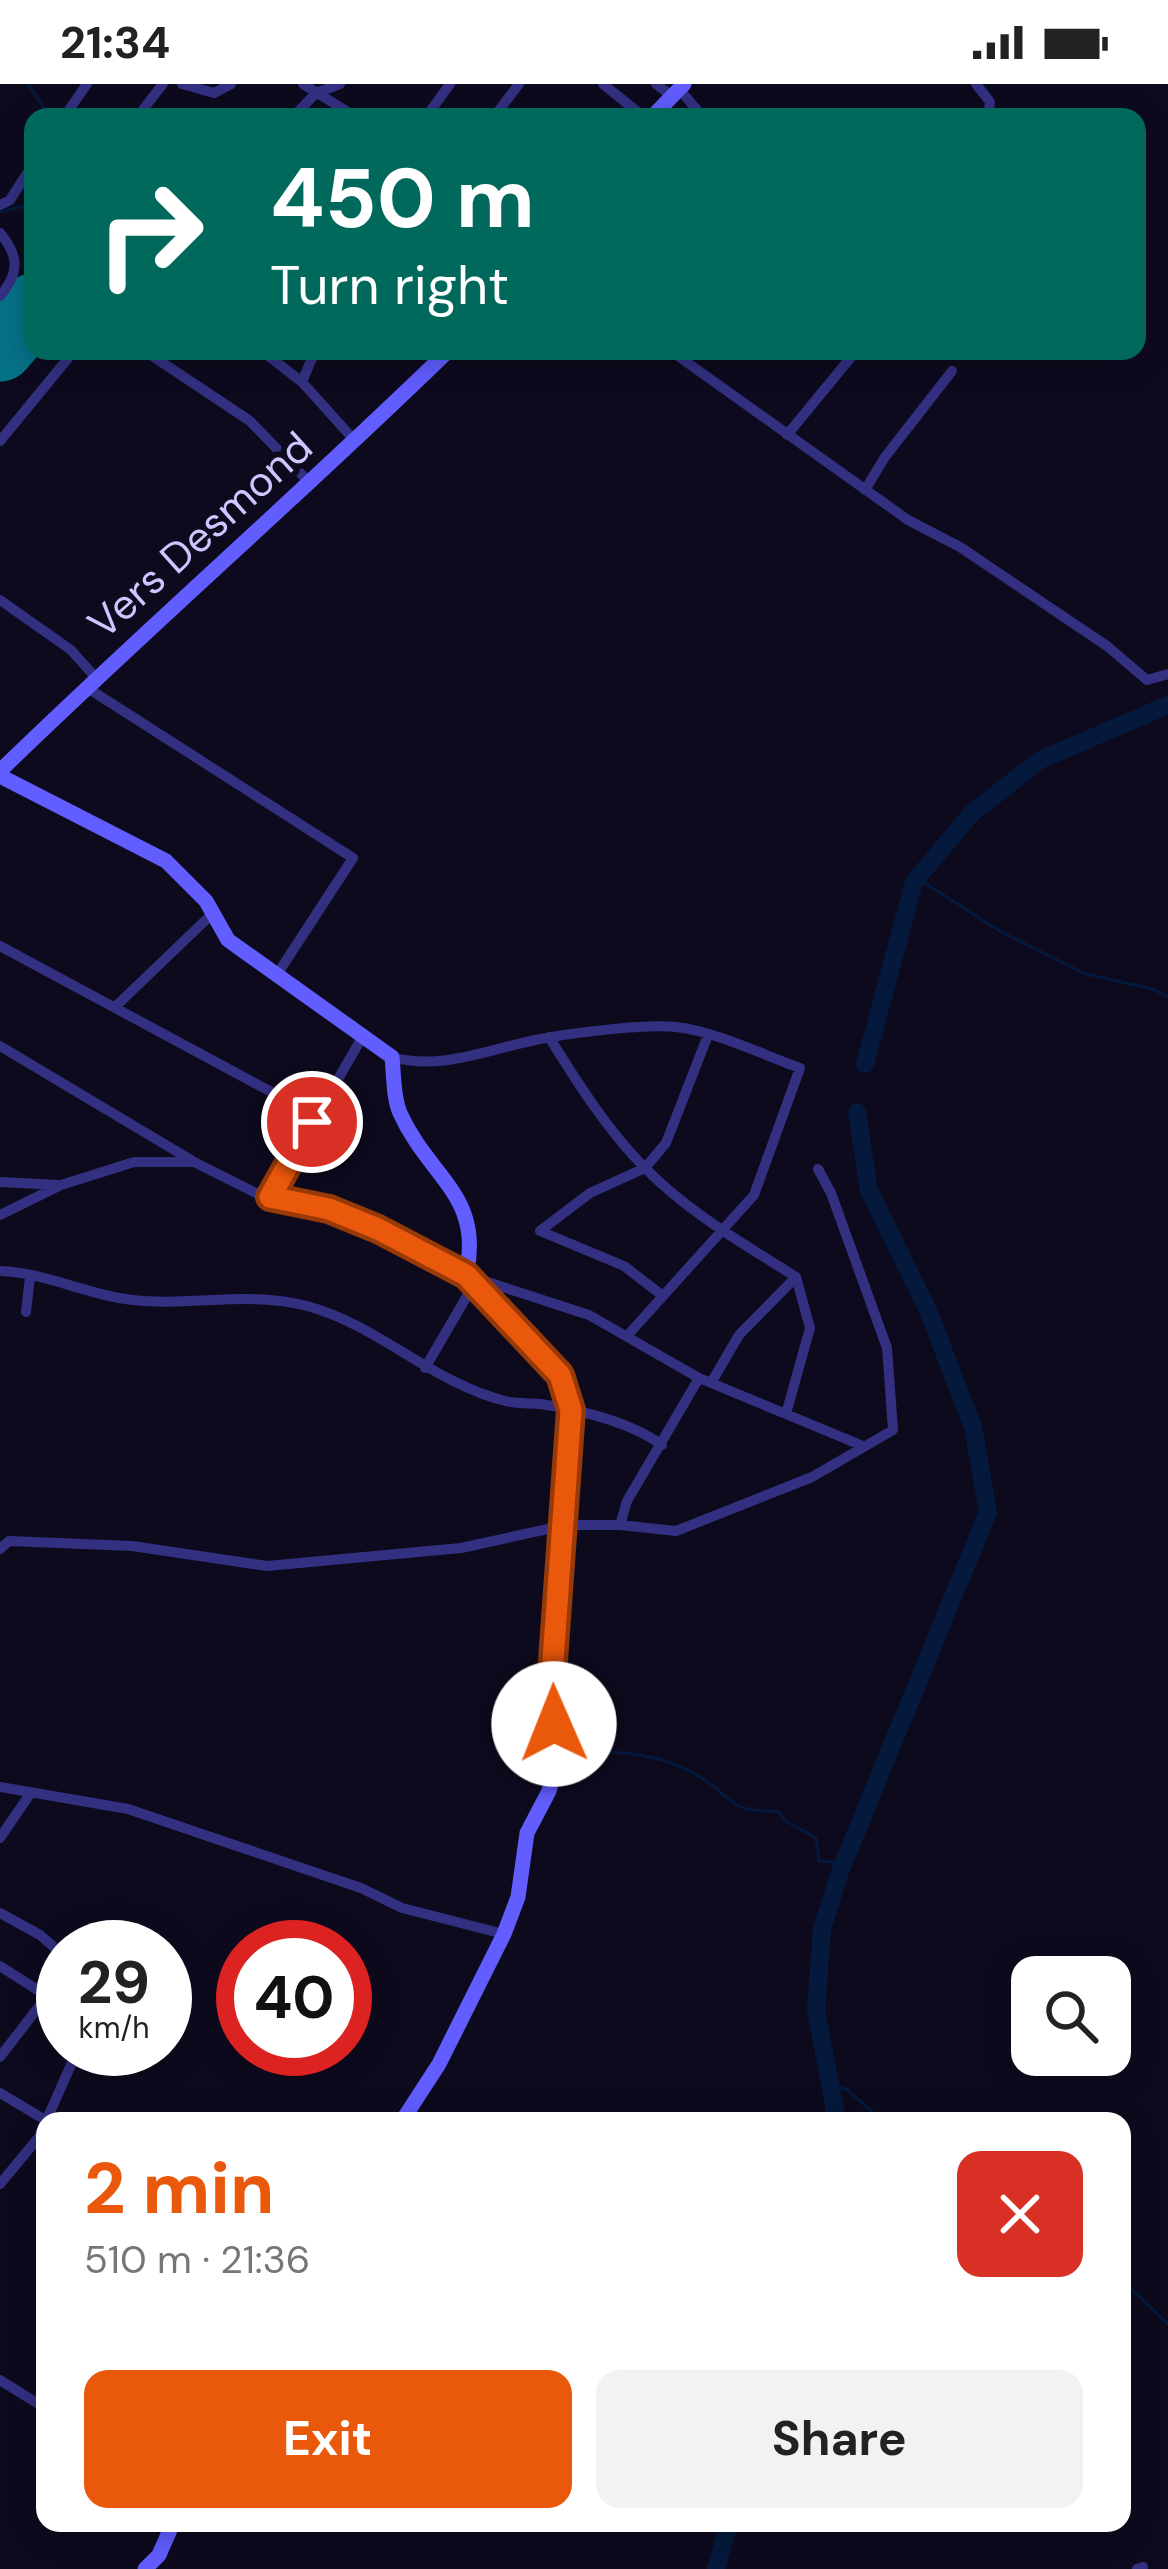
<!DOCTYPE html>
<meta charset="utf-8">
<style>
body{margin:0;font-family:"DM Sans",sans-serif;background:#f2f2f2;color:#222;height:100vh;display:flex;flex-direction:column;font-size:45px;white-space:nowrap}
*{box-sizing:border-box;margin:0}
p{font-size:39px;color:#767676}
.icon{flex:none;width:66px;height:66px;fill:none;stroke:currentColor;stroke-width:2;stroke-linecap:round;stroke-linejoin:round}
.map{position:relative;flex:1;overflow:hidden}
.details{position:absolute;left:36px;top:2028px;width:1095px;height:420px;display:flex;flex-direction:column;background:#fff;border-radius:24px;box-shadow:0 6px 30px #0003}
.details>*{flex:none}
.top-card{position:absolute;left:24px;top:24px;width:1122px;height:252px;border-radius:24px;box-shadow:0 6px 30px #0003;background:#00695c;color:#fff;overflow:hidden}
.tools{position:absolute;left:1011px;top:1872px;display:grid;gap:24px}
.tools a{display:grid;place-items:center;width:120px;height:120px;border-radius:24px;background:#fff;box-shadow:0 6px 30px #0003;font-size:60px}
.speed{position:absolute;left:36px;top:1836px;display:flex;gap:24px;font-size:60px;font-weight:700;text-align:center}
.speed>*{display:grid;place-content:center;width:156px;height:156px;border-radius:50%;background:#fff;box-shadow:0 6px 30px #0003;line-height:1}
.speed small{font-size:30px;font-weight:400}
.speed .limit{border:18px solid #d22;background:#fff;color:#111}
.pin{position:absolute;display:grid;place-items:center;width:102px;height:102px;color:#fff;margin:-51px;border:6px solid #fff;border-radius:50%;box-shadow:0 3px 12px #0007}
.me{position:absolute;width:132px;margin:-66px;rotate:359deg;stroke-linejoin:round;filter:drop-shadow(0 0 9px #0008)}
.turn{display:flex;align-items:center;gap:42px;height:252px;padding:0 48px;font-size:54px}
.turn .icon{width:156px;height:156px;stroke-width:2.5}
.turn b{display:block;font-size:84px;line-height:102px}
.round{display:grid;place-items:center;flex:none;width:126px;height:126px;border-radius:24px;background:#f2f2f2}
.head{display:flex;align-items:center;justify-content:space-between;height:204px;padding:0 48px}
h1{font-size:72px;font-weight:700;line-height:90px;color:#ea580c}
.primary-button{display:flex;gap:24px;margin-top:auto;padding:24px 48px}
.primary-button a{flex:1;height:138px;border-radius:24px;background:#ea580c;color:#fff;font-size:48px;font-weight:700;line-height:138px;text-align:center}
.primary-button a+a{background:#f2f2f2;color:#222}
.status{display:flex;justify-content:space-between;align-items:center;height:84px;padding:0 60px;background:#fff;direction:ltr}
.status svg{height:33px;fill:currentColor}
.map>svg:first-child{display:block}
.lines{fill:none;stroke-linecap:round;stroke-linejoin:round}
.stream{stroke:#04193c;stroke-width:3}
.river{stroke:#04193c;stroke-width:18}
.runway{stroke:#067288;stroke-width:69}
.street{stroke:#333082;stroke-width:10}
.secondary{stroke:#615dff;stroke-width:15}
.route-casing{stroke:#983908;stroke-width:30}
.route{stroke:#ea580c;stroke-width:21}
.labels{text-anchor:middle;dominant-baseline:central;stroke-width:12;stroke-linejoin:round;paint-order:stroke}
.street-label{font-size:42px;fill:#cdc6ff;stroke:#0d0a1e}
</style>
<div class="status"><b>21:34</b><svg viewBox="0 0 49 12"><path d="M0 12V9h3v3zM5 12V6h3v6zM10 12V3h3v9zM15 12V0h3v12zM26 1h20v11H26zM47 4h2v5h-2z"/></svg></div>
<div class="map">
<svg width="1168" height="2485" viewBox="0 0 1168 2485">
<rect width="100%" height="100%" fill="#0d0a1e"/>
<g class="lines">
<!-- stream -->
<path class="stream" d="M28,0L50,33
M0,128L33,120
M917,794L998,846L1086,890L1153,905L1168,913
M577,1669C618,1666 661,1670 697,1691C735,1713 726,1729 779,1727L784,1736L816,1754L819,1777L834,1778L841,1785
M829,2001L846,2005L883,2037
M1122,2196L1168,2240"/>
<!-- river -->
<path class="river" d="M865,980L914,798L972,729L1040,676L1168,621
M837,2037L816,1926L822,1845L841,1785L988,1428L973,1343L927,1224L869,1107L857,1028
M716,2485L729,2439"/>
<!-- runway -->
<path class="runway" d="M0,263L33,224"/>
<!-- street -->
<path class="street" d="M182,0L214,9L231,0
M303,0L356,33
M603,0L644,33
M656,0L672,12
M976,0L990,18L988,33
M679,5L703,33
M64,33L87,0
M137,33L163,0
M293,33L316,9L340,0
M426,33L450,0
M494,33L519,0
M0,121L10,116L33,80
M0,149C19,172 20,188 0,212
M145,267L250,337L311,400
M194,267H211
M262,267L302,298L355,357
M671,267L908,436L960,463L1107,562L1147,596L1168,590
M302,298L315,267
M787,351L856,267
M0,357L74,267
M865,406L885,373L952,287
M0,516L71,566L96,594
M86,603L353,774L276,892
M0,862L316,1032
M115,923L213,829
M549,953C577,998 606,1044 643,1082C686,1127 744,1160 796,1193L810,1244L786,1330
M0,962L191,1076
M392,973C443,988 496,962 546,954C578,948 646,940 676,943C718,948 761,970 800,984L754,1111L627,1252
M0,1098L58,1101
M270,1113L364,950
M0,1131L61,1101L134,1078H194L256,1109L329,1125L378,1145L466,1191L589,1231L699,1294L863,1362
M0,1187C41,1188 84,1209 125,1215C187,1224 247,1206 307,1222C378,1241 433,1299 505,1317C516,1320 529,1319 541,1320C580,1326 630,1338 662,1361
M663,1212L624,1182L540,1147L590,1109L645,1084L666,1059L708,951
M26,1228L30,1193
M425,1284L474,1200
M711,1299L739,1251L796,1193
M620,1441L627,1417L699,1294
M0,1465L9,1457L132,1462L267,1482L461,1464L566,1441H620L676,1447L812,1393L893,1346L887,1264L831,1109L818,1085
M0,1703L128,1725L361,1804L402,1824L504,1850
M0,1754L30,1710
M0,1829L40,1851L63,1871L47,1912L0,1973
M0,1882L47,1912
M0,2009L47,2037
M0,2100L39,2053L78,1965
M0,2296L45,2324
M1137,2485L1143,2483"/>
<!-- secondary -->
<path class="secondary" d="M652,33L684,0
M0,687C147,544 301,410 448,267
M0,692L166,777L206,817L228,856L392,973C394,991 393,1013 400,1029C429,1094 484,1111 466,1191L560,1291L571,1326L566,1441L551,1604L557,1677L549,1707L527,1749L518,1813L504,1850L439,1980L402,2037
M145,2485L159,2471L173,2439"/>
</g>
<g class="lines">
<!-- route casing -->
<g class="route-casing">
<path id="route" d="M312,1038L270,1113L329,1125L378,1145L466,1191L560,1291L571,1326L551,1604L554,1640"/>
</g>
<!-- route -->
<use href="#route" class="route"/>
</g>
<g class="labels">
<!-- street labels -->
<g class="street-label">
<text transform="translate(200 451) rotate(-42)">Vers Desmond</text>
</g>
</g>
</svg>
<div class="tools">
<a><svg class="icon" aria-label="search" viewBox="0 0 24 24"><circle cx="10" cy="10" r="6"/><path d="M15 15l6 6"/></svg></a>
</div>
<div class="speed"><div>29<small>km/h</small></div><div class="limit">40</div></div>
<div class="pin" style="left:312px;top:1038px;background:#d93025"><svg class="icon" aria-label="arrive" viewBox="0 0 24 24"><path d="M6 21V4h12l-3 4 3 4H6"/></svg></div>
<svg class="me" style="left:554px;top:1640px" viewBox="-20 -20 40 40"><circle r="19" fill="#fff"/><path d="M0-13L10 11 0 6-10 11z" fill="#ea580c"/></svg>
<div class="top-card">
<div class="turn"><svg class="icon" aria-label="right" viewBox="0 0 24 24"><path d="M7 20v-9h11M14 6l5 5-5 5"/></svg><div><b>450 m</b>Turn right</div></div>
</div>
<section class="details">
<div class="head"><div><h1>2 min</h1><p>510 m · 21:36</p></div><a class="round" style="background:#d93025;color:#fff"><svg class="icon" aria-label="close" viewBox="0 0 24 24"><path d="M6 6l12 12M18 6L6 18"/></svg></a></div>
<div class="primary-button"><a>Exit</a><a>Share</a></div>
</section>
</div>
